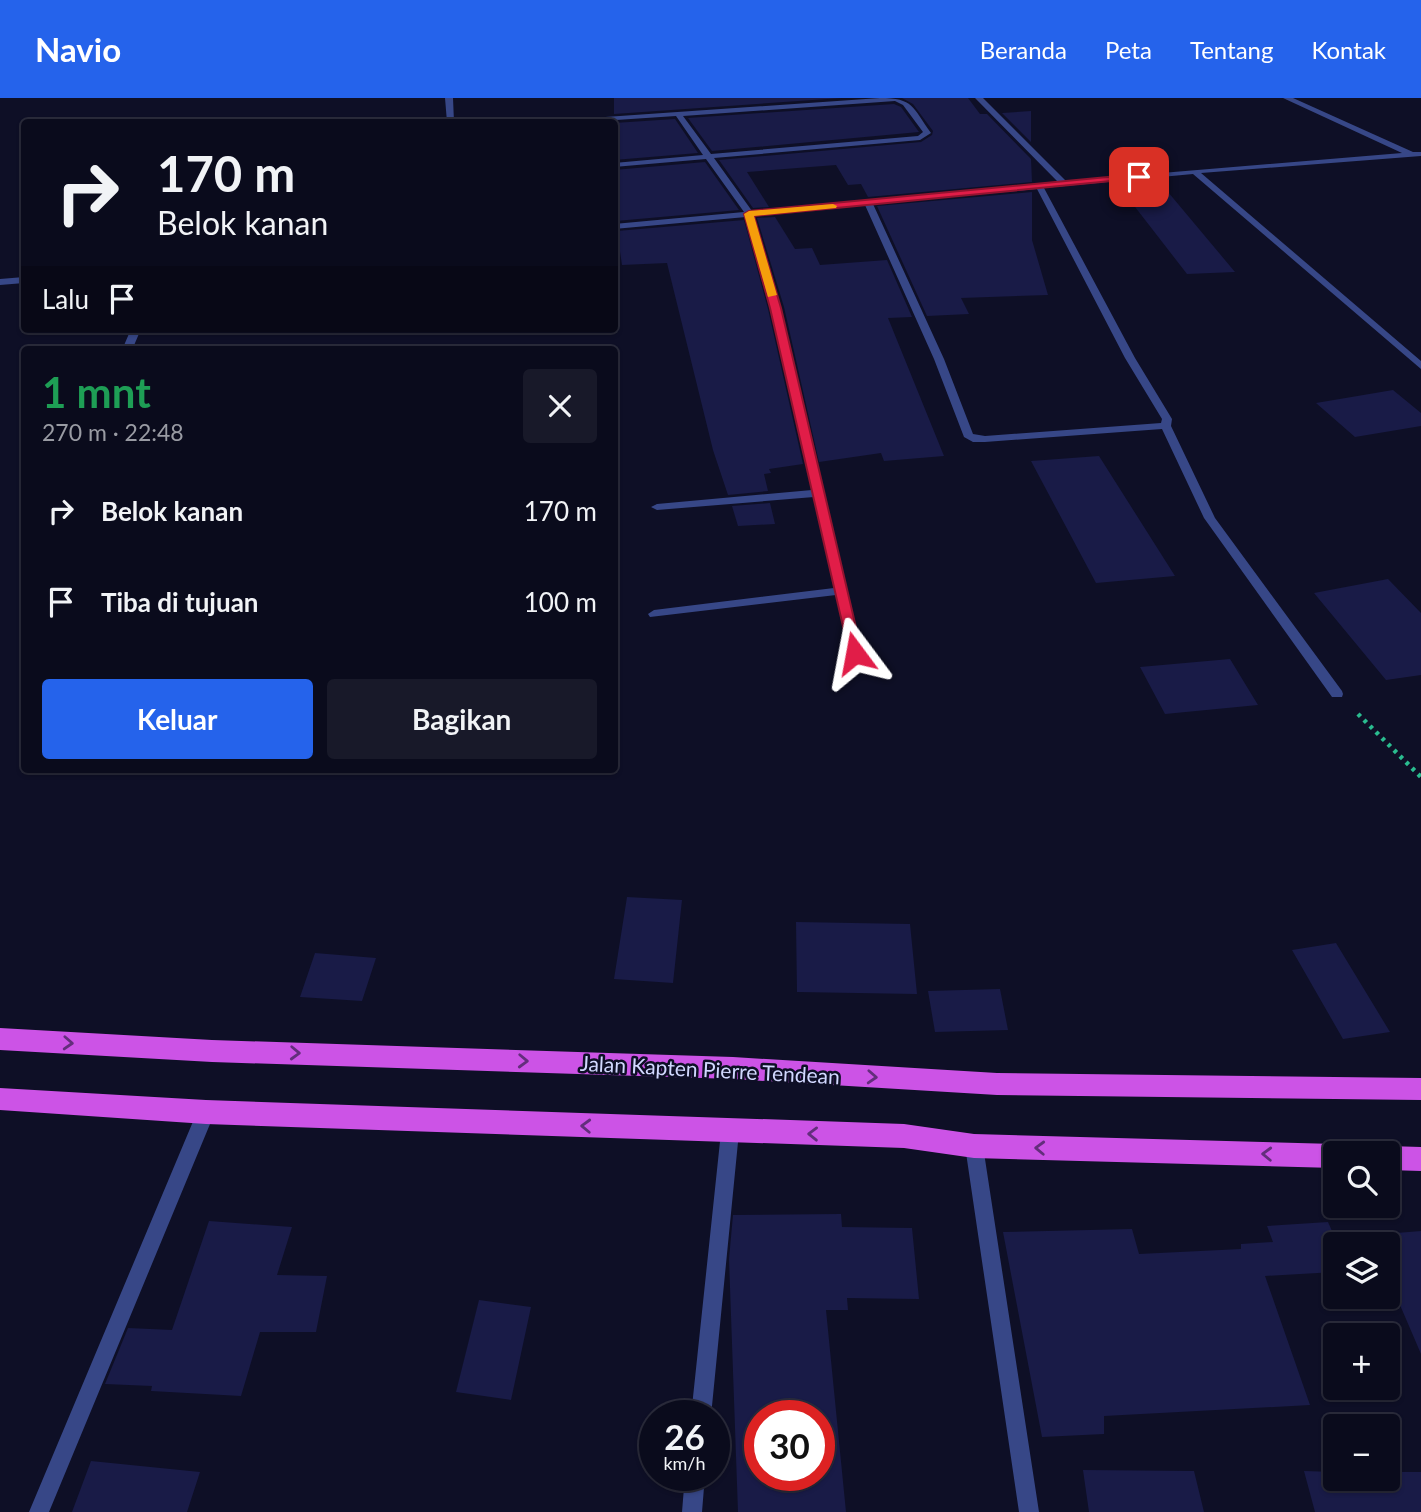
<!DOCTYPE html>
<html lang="id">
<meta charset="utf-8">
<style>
body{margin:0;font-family:Lato,sans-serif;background:#181929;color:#f1f3f6;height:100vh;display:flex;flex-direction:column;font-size:26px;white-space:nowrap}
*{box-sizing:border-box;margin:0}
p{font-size:23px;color:#999ba3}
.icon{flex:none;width:38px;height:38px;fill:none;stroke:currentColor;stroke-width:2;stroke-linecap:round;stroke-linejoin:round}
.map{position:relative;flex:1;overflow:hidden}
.details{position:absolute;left:21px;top:248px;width:597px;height:427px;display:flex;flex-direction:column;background:#0a0b1c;border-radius:7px;box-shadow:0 2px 5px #0004,0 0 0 2px #2a2b3b}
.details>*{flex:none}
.banner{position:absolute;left:21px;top:21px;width:597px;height:214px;border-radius:7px;box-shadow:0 2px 5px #0004,0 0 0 2px #2a2b3b;background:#0a0b1c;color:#f1f3f6;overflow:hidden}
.controls{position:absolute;left:1323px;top:1043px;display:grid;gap:14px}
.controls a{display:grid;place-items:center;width:77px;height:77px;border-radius:7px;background:#0a0b1c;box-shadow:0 2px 5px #0004,0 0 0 2px #2a2b3b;font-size:35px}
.speed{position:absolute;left:639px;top:1302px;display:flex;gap:14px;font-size:35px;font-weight:700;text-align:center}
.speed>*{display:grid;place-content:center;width:91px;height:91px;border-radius:50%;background:#0a0b1c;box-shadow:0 2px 5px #0004,0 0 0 2px #2a2b3b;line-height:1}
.speed small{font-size:18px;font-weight:400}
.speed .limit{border:10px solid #d22;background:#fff;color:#111}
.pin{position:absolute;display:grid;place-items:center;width:60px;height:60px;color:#fff;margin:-30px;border-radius:14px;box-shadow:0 4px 10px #0006}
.me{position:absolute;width:77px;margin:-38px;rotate:347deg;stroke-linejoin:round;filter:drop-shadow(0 0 5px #0008)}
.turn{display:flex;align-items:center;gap:24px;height:147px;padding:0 21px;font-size:32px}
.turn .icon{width:91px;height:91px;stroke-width:2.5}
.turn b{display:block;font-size:49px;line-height:60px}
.then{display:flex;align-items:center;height:66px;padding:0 21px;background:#0003;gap:14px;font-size:26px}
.round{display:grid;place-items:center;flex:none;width:74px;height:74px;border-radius:7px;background:#181929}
.headline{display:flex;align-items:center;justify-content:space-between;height:119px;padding:0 21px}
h1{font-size:42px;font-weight:700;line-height:52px;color:#1e9e55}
.button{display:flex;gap:14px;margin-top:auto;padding:14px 21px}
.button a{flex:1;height:80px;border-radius:7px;background:#2563eb;color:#fff;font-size:28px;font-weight:700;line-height:80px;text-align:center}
.button a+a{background:#181929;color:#f1f3f6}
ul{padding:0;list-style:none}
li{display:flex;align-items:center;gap:21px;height:91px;padding:0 21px}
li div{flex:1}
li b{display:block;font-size:26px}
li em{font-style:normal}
header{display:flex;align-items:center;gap:42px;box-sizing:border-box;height:98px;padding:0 35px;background:#2563eb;color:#fff}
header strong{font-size:33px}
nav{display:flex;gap:38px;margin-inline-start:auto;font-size:24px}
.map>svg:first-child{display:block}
.building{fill:#191b47;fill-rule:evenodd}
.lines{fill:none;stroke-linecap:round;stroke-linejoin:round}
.path{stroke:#2abc8f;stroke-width:4.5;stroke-dasharray:3.5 5;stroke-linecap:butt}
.minor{fill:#374787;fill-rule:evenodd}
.trunk{fill:#cc53e6;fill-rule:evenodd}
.oneway{stroke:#632e7c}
.route{fill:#e11d48;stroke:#92132f;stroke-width:2}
.slow{fill:#f59e0b}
.labels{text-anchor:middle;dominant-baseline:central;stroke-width:5;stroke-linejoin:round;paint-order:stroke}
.street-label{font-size:21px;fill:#d2d8ff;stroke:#0e0f26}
</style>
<header>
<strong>Navio</strong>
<nav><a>Beranda</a><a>Peta</a><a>Tentang</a><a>Kontak</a></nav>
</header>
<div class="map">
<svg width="1421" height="1414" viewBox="0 0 1421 1414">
<rect width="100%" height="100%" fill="#0e0f26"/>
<!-- building -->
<path class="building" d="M614,0H842L614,16Z
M902,0H968L980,16H987L1031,61L1032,84L868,99L861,86L848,87L836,67L747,74L769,109L753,110L719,62L921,44L932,37L933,33L913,6Z
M894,6L901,9L919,34L712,53L688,20Z
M1031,13V44L1002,15Z
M675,21L698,55L614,62V25Z
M705,64L739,112L616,123L614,72Z
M1032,94V142L1048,197L961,200L969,216L927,218L877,108Z
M1168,94L1235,174L1187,176L1125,96Z
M775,119L795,151L812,150L820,167L887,162L912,219L888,220L944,358L884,363L881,355L819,364L784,209L757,120Z
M744,122L768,211L803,366L769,371L771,375L764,376L768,393L728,397L713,352L667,165L622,167L617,133Z
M1393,292L1421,315V328L1355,339L1316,305Z
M1099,358L1175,478L1096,485L1031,363Z
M770,405L775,426L738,428L732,408Z
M1388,481L1421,515V577L1386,582L1314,495Z
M1230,561L1258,607L1165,616L1140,569Z
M627,799L682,802L673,885L614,881Z
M796,824L910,826L917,896L797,894Z
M1336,845L1390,934L1343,941L1292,852Z
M315,855L376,860L362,903L300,899Z
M1000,891L1008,932L935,934L928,893Z
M841,1116L842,1129L912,1130L919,1201L847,1200L848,1212H826L846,1414H738L729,1161L733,1117ZM760,1318H819V1377H760Z
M209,1123L292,1129L277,1177L327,1178L316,1234H260L241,1298L151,1293L152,1288L105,1286L128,1230L172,1232Z
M1328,1124L1335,1140L1421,1133V1256L1388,1179V1146H1335V1174L1265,1178L1310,1307L1104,1318V1336L1042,1339L1003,1134L1132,1131L1139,1156L1241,1151V1146L1273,1144L1267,1128Z
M479,1202L531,1209L511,1302L456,1294Z
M91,1363L200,1374L187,1414H72Z
M1083,1372L1194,1373L1204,1414H1089Z
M1304,1373L1335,1374V1381H1388V1374H1421V1414H1315Z"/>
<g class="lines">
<!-- path -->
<path class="path" d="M1358,616L1421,679"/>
<!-- minor -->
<path class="minor" d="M445,0H453L454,24H447Z
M880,0C914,0 912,9 931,35L920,42L714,60L752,113L1058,84L975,0H983L1066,83L1402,55L1283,0H1293L1413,54H1421V58L1201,75L1421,263V271L1193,76L1044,90L1135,260L1172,321L1171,328L1215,420L1342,593L1343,596L1342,599H1332L1204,420L1162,331L985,344H973L964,339L934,261L865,107L754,118L781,210L861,555L855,559L849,555L836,497L650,519L648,516L654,512L834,490L814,399L657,412L651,409L657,406L812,392L771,210L746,119L614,131V126L744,114L706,61L614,69V65L703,57L676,18L586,24H558L562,22ZM895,3L903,7L923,34L918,38L711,56L683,18ZM1037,91L1125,260L1162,321L1161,325L985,338L973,336L944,261L873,106Z
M24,179V185L0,187V181Z
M131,231H141L132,252H122Z
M206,1006L212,1009L215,1014L49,1414H29L197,1014L200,1009Z
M730,1026L736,1028L739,1034L711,1318H691L721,1034L724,1028Z
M974,1040L980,1042L983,1048L1039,1414H1019L965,1048L968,1042Z
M685,1377H705L702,1414H682Z"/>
<!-- trunk -->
<path class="trunk" d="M0,930L212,942L733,959L997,975L1421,980V1002L997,997L733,981L212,964L0,952Z
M0,990L206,1002L904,1026L974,1036L1335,1046L1344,1049L1347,1055H1335V1070L974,1060L904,1050L206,1026L0,1012Z
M1388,1048L1421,1049V1073L1388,1072V1055H1377L1379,1051Z"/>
</g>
<!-- one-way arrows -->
<defs><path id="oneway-chevron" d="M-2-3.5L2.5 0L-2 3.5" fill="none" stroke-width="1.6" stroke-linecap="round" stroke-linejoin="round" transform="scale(1.75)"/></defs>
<g class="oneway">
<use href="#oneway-chevron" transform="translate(68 945) rotate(3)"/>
<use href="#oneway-chevron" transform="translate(295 955) rotate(2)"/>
<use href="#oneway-chevron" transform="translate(523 963) rotate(2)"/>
<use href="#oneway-chevron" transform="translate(872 979) rotate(3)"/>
<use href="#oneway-chevron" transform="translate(586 1028) rotate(-178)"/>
<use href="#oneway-chevron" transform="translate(813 1036) rotate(-179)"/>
<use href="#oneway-chevron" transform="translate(1040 1050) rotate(-178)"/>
<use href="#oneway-chevron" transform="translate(1267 1056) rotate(-178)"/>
</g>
<!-- route -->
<path class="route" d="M1139,76L1143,79L1142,80L754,118L781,210L862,555L855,560L850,559L770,210L744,116L749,113Z"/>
<!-- slow -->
<path class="slow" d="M833,106L837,108L836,110L754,118L777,197L768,199L744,116L749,113Z"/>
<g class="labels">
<!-- street labels -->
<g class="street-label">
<text transform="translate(710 971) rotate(3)">Jalan Kapten Pierre Tendean</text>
</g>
</g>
</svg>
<div class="controls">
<a><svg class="icon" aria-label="search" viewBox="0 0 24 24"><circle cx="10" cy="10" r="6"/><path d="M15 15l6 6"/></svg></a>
<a><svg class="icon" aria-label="layers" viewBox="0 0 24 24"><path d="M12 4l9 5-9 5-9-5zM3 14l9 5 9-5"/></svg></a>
<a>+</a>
<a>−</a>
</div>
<div class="speed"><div>26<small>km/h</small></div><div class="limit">30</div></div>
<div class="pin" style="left:1139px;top:79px;background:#d93025"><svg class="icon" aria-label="arrive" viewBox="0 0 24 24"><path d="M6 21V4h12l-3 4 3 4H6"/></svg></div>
<svg class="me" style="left:855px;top:555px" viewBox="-20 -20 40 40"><path d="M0-17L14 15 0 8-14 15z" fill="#e11d48" stroke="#fff" stroke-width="4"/></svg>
<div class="banner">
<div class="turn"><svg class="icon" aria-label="right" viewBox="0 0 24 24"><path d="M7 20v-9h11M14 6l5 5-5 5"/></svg><div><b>170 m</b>Belok kanan</div></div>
<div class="then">Lalu<svg class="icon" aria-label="arrive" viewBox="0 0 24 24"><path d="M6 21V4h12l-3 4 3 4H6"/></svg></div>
</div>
<section class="details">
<div class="headline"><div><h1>1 mnt</h1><p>270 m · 22:48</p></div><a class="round"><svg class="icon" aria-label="close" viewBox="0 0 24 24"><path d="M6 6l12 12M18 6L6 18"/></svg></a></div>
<ul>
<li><svg class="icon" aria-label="right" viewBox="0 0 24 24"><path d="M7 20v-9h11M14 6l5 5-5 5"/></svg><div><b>Belok kanan</b></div><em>170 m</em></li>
<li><svg class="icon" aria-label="arrive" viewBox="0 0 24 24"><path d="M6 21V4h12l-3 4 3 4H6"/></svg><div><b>Tiba di tujuan</b></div><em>100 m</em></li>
</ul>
<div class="button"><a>Keluar</a><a>Bagikan</a></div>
</section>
</div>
